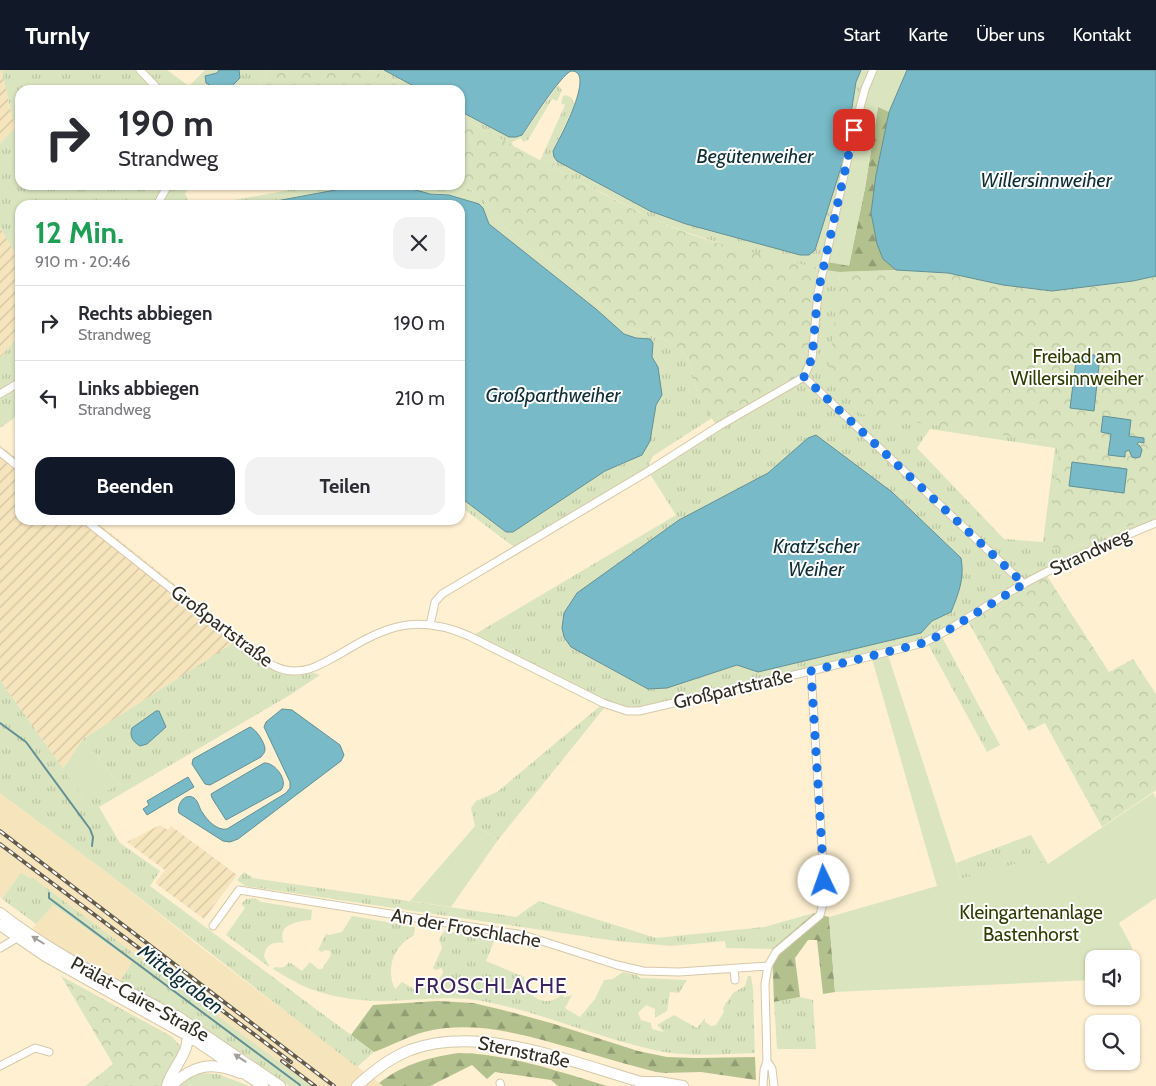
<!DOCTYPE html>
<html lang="de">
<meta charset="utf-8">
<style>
body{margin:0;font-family:Cabin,sans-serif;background:#f2f2f3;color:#2b2b33;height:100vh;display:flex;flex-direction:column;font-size:19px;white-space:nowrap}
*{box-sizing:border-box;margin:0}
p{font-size:16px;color:#7c7c81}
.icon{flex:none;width:28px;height:28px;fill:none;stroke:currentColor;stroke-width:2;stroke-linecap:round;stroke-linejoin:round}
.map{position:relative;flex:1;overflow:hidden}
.sheet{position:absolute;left:15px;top:130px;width:450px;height:325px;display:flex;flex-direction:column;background:#fff;border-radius:15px;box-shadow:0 1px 4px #0004}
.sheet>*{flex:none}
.top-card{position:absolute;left:15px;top:15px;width:450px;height:105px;border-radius:15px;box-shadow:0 1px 4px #0004;background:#fff;color:#2b2b33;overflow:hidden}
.fabs{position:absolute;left:1085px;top:880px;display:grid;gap:10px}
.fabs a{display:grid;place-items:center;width:55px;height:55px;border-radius:10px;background:#fff;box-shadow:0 1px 4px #0004;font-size:25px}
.pin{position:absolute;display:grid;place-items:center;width:42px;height:42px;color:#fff;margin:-21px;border-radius:10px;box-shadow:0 2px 8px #0006}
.me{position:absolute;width:55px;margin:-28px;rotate:357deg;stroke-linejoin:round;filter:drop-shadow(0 0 4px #0008)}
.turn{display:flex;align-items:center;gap:18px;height:105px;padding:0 20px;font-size:22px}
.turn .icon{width:65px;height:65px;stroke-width:2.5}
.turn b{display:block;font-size:35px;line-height:42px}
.round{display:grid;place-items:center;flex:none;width:52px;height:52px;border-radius:15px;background:#f2f2f3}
.overview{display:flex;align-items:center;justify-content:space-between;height:85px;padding:0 20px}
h1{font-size:30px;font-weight:800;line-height:38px;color:#1e9e55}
.cta{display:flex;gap:10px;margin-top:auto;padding:10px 20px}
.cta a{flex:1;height:58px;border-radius:15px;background:#111827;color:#fff;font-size:20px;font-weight:800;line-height:58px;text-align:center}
.cta a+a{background:#f2f2f3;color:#2b2b33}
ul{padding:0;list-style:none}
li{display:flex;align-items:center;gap:15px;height:75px;padding:0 20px;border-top:1px solid #e1e1e2}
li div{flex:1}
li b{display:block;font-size:19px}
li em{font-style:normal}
header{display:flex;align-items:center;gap:30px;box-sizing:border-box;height:70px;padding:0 25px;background:#111827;color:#fff}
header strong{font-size:24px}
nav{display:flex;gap:28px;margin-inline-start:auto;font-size:18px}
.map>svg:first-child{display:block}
.built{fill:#f6e4bd}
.industrial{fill:url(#industrial-furrows)}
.grass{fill:url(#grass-tufts);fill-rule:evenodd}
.forest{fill:url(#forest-firs)}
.park{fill:url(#park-crowns)}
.garden{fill:#dae5bf}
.water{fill:#78bac7;stroke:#639095}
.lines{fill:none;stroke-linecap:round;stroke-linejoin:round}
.stream{stroke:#639095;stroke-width:2}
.street-casing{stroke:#d6c8aa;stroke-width:9}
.secondary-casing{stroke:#d6c8aa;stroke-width:12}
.street{stroke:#fff;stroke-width:7}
.secondary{stroke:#fff;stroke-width:10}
.rail-casing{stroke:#625a4a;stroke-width:4}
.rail{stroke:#fff;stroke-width:2;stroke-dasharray:5.5;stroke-linecap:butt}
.oneway{fill:#a3a09b}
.route{stroke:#1a73e8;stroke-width:9;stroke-dasharray:0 16.2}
.labels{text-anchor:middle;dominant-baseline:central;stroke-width:4;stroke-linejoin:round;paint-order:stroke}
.park-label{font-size:19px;fill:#303c00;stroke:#fff}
.street-label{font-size:19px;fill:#322d21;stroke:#fff}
.water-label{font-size:20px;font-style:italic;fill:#0e2f35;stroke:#fff}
.quarter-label{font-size:21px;letter-spacing:1px;fill:#3d245e;stroke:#fff}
</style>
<header>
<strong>Turnly</strong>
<nav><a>Start</a><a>Karte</a><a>Über uns</a><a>Kontakt</a></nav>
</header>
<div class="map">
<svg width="1156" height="1016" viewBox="0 0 1156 1016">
<defs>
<pattern id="industrial-furrows" width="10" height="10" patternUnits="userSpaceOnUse" patternTransform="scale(1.25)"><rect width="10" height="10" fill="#f6e4bd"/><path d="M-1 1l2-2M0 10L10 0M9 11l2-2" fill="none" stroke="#d3c4a2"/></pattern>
<pattern id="grass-tufts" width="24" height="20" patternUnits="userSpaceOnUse" patternTransform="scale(1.25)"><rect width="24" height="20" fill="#dae5bf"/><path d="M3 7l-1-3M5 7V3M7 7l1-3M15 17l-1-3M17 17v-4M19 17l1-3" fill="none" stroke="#bcc5a4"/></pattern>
<pattern id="forest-firs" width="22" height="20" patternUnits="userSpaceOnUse" patternTransform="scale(1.25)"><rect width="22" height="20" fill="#b3c18f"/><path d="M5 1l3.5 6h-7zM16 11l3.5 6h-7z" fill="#929d74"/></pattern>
<pattern id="park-crowns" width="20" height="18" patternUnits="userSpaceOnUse" patternTransform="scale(1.25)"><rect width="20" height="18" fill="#dae5bf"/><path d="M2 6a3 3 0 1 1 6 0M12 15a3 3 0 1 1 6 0" fill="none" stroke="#bcc5a4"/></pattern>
</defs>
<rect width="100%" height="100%" fill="#fff0d1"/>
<!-- built -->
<path class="built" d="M0,723L105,801L203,879L383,1016H311L21,802L2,829L0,827Z
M52,835L132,892L120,911L52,873L31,860Z"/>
<!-- industrial -->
<path class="industrial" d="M0,0H3L2,2L15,58L0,74Z
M0,157L20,192V264L0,288Z
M0,375L20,391V450H94L242,568L83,669L63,699L0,610Z
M160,755L168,760L171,756L237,805L204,849L155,813L165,800L127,772Z"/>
<!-- grass -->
<path class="grass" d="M3,0H167L189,16L205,0H270L254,20H20V115H191L185,124L189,132H223L317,115H362L255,135H20V192L0,157V74L15,58L2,2Z
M372,0H384L421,20H410Z
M861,0H875L826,200C866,201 907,199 946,203C983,206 1023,225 1061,220L1064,238L839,207V209L1027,369L1061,374L1063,481L1156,446V451L1045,501L1047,506L1033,513L969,553L966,547L922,571L640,638L627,639L617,636L472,566L676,445L648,401L717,357L719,173L683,161L649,147L552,97L557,91L650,141L686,154L800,185H809L815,180L844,88L856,12ZM930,359L1055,378L1043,472L1004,469L917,378ZM816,365L892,422L961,488C965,508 958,525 951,542L932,551L921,563L758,602L737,595L667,618L648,619L571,577L564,567L679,450L768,403L808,368Z
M558,15L562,20L557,31L552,29L528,70L523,72L521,68L512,72L513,76L460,47V41L509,67L522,65Z
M566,25L572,28L574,35L553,81L554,87L547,94L540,91L565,35L561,33L563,26Z
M408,115L446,116L462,115L480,125L492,141L494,148L622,254L642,263L669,271L680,279L686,287L692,299L698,327L712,348L653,386L647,399L514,477L460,436V427L506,462L605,401L628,392L650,371L656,335L662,325L658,297L652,287L653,273L650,269L636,268L624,264L596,239L489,154L483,138C473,134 461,127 450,125C435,122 420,126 408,115Z
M20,264V344L0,358V288Z
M942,567L1000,675L987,682L928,574Z
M235,572L270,597L311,602L320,605L290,625L99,737L120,773L160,801L150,816L374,982L357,997L105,801L0,723V610L84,728L119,714L83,669Z
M600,636L605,637L498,770L475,756L471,738L476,731L497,722Z
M1031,765L1048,794L1028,791L961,809L956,793Z
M21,802L29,808H33L311,1016H289L247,986L176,942L120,911L132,892L53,835L36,854L2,829Z
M244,802L253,808L516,847L539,831L656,868L764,857L814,843L772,879L726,878L725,871L671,876L616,871L245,816L237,810Z
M255,828L261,832L312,840L311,850C297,851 276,855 284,873C273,871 265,875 264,887L269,895V897L226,865L245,838L241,834L246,829Z
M352,846L415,857L414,865C394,876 385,898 395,919L402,912L414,919L422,910L424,914L429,917L435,916L443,903L442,898L435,900L433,898L442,878L439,869L444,861L495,869L486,891L524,907C527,927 544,939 562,925L565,927L572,925L565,938L580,947L595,929L604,910L613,909L623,902L637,905L640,908L687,910L679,923L670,922L667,941L655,948V939L646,935L638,943L641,950L651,953L652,959L664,962L657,955L674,945L697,958L705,948V952L711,956L716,955L724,942L723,938L733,923L745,916L748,906H751L753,919L755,983C720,984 684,988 650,979C593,966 540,942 482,931C449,925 415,931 381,931C355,931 326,926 303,916C293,911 283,905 273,899L275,897C282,898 285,898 289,892L302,901L310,892L318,899H322L331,885L330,881L325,880L322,882L318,880L326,864L329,865L342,862Z
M800,927L813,930L816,979H777L774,932Z
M201,1003L218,1004L249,1016H177L195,1005Z"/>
<!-- forest -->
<path class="forest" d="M878,36L889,42L876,105L871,143L877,174L883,188L896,200L840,202L826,200L828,192L849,195L865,118Z
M814,843L829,847L835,922L823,924L817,870H808L795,888L800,927L774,932L772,879Z
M438,931L473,933L503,940L551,953L638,981L667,987L695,988L755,987L756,1010L701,1002L664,1003L656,1002C630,995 604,988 578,980C529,966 476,949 424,962C406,967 391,976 374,982L351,965L373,935Z
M459,983C510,984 559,1002 607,1016H558L551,1010L495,1002L487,1009L472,995L430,1016H383L379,1013C404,994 429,987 459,983Z"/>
<!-- park -->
<path class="park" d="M270,0H372L410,20H254Z
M460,47L547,94L554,87L557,91L552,97C595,119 637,143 682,161C727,178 775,187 822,199L810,287L802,306L716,355L698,327L692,299L686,287L680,279L669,271L642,263L622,254L494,148C489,132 476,119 460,115Z
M896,200L948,203L1003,215L1052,221L1133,211L1156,206V446L1063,481L1048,476L1060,374L861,344L829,301L840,202Z
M1047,506L1109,602L1133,589L1156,624V720L1102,757L1045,653L1029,661L969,553L1033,513Z
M61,906L171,966L182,977L162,1016H85L113,994Z"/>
<!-- garden -->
<path class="garden" d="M875,0H907L889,42L878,37L865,118L849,196L828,192C842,128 851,61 875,0Z
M888,585L961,809L1028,790L1048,794L1153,723L1156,728V828L1119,853L1132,877V885L1127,889H1094V909L1092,910L835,922L829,847L937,816L872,589Z
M83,669L119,714L94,729L84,728L63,699Z
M475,756L498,770L451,837L410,831Z"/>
<!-- water -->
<path class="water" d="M219,0H239L240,8L228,20H214L213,17L206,13L205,6L217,3Z
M384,0H861L856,12L844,88L815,180L809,185H800L686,154L650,141L557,91L554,87L553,81C556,75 598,0 571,1C561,5 530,53 522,65L516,67H509L460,41V20H421Z
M907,0H1156V206L1133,211L1052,221L1003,215L948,203L896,200L883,189L877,174L871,143L876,105L889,42Z
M362,115H408L412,119L430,124L449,125L479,134L483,138L489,154L596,239L624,264L636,268L650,269L653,273L652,287L658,297L662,325L656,335L650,371L642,385L605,401L513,462H506L460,427V135H255Z
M1077,283L1100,286L1094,341L1070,338Z
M1103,346L1131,350L1129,366L1144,368V373L1139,372L1137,374L1140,376L1142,380L1140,387L1136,388L1132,387L1129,380L1125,382V387L1108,385L1111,364L1101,362Z
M816,365L892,422L961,488C965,508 958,525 951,542L932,551L921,563L758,602L737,595L667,618L648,619L571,577L564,567L562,558L564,543L577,523L679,450L768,403L808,368Z
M1072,392L1127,399L1124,423L1069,416Z
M282,639L292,640L340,675L344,685L341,691L238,769L230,772L223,771L179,743C176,735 185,722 194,728C199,732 199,738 202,742C207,750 217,761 227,759L286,723L290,718V712L264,657L266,652Z
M156,641H159L166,657L147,674L140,676C133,672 129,666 132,658Z
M250,657C256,659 265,673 265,679C265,683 263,684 261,687L210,715L205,714L192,694L193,689Z
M264,693C275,692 289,711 281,720L226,750L212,728L211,724Z
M188,707L194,717L147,745L143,739L149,735L147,731Z"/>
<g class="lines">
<!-- stream -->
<path class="stream" d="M0,653L26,672L90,759L93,767L92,776
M49,823V828L300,1015"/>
<!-- street casing -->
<g class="street-casing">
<path id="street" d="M140,0L159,20
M157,135L168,115
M804,307L1024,514
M0,324L20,312
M0,382L20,398
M85,450L256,586C268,593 280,601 294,601C312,601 325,592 340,584C386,556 416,543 469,566L603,633L627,641H639L811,601L923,573C961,555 994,529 1031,510C1071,489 1114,470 1156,453
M430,555L435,532L442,524L647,402L719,356L804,307L812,288L818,223L854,60L865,19L873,0
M213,856L239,820L523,865L617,895L643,901L679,902L768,896
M0,878L17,868
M734,899L735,910
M767,991L772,999L774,1016
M0,996L35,978L49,982
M500,1013L501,1016
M763,1016L764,1000L767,991L765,914L768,896L776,882L820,845L825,826L811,601"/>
</g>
<!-- secondary casing -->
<g class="secondary-casing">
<path id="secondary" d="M0,843C52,884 114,913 172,945L177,946L280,1016
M0,855L45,886L192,968L263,1016
M642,1012H659L683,1016
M167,1016C170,1000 195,978 185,961
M171,1016C193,995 211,991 240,1003
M357,1016C373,1001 390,988 410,980C481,954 571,992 641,1012L649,1016"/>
</g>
<!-- street -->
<use href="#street" class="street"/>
<!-- secondary -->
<use href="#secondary" class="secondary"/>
<!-- rail casing -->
<g class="rail-casing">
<path id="rail" d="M0,761L334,1016
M0,774L291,992
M282,991L315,1016"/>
</g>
<!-- rail -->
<use href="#rail" class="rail"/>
</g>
<!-- one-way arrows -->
<defs><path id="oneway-solid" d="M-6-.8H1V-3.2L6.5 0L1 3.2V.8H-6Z" transform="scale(1.25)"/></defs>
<g class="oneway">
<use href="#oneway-solid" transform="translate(38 870) rotate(-148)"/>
<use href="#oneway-solid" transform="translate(240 988) rotate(-146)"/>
</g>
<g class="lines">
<!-- route -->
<path class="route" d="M824,811L811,601L923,573L940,565L1024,514L804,307L812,288L818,222L854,60"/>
</g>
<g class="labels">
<!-- park labels -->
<g class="park-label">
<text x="1077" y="286">Freibad am<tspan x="1077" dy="22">Willersinnweiher</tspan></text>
<text x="1031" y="842">Kleingartenanlage<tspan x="1031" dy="22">Bastenhorst</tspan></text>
</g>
<!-- street labels -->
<g class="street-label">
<text transform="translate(1090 482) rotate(-25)">Strandweg</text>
<text transform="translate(222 556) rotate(37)">Großpartstraße</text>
<text transform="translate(733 619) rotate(-13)">Großpartstraße</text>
<text transform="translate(466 858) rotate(10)">An der Froschlache</text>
<text transform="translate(140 929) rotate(29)">Prälat-Caire-Straße</text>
<text transform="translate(524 982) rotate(12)">Sternstraße</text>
</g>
<!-- water labels -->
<g class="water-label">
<text x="755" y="86">Begütenweiher</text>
<text x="1046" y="110">Willersinnweiher</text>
<text x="553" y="325">Großparthweiher</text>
<text x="816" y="476">Kratz'scher<tspan x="816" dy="23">Weiher</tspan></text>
<text transform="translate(181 909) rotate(37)">Mittelgraben</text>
</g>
<!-- quarter labels -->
<g class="quarter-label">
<text x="491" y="915">FROSCHLACHE</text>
</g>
</g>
</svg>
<div class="fabs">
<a><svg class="icon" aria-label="sound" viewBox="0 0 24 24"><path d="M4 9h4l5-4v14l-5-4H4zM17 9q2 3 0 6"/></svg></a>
<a><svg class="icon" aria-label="search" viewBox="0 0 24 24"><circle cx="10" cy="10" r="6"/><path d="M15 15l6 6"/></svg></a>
</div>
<div class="pin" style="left:854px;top:60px;background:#d93025"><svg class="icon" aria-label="arrive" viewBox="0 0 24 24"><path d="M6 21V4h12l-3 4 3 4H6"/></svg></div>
<svg class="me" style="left:824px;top:811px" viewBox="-20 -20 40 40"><circle r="19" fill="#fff"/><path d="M0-13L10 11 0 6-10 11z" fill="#1a73e8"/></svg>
<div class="top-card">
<div class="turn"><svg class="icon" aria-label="right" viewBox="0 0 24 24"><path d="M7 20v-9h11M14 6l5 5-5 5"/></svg><div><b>190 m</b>Strandweg</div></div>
</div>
<section class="sheet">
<div class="overview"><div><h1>12 Min.</h1><p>910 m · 20:46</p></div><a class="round"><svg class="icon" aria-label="close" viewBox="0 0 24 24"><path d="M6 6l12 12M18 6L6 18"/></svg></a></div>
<ul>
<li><svg class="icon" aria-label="right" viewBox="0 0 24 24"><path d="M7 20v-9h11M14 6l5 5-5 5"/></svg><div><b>Rechts abbiegen</b><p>Strandweg</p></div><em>190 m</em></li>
<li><svg class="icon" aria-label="left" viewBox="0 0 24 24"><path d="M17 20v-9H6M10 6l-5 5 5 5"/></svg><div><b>Links abbiegen</b><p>Strandweg</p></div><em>210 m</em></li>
</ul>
<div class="cta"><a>Beenden</a><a>Teilen</a></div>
</section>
</div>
